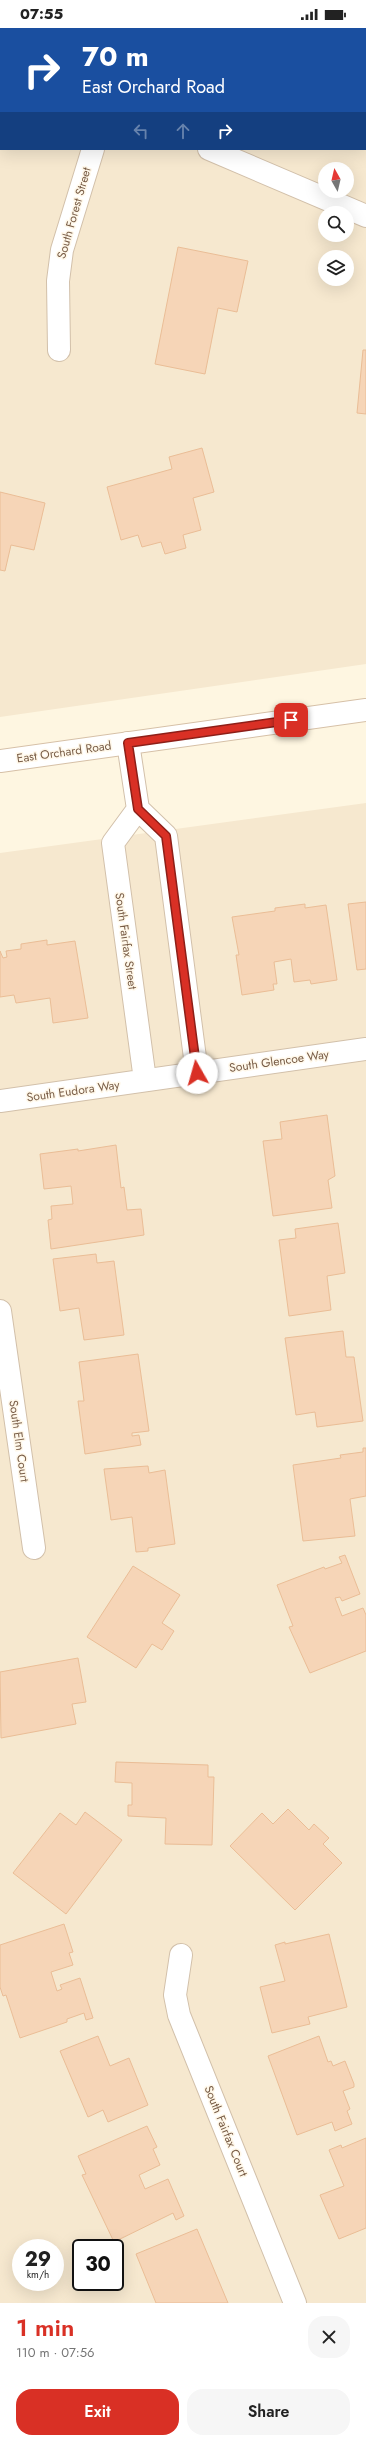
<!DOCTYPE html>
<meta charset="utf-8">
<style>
body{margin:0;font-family:Jost,sans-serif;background:#f6f6f6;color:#222;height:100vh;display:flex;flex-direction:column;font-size:15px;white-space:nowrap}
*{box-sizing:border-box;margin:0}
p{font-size:13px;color:#767676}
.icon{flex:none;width:22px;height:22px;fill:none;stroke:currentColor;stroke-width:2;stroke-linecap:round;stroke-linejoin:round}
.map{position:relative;height:2275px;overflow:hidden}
.sheet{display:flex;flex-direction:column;background:#fff;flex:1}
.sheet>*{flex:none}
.hud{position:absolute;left:0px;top:0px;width:366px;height:122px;box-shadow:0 4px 16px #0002;background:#1a4fa0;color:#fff;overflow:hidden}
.needle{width:26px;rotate:352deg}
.buttons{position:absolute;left:318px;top:134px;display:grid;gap:8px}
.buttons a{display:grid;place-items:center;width:36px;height:36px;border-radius:50%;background:#fff;box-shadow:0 4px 16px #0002;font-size:20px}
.speed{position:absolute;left:12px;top:2211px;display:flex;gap:8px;font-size:20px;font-weight:700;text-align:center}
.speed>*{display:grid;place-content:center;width:52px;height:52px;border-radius:50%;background:#fff;box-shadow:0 4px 16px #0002;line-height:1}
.speed small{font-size:10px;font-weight:400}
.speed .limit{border:2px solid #111;border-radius:6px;background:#fff;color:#111}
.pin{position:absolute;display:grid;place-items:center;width:34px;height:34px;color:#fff;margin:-17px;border-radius:8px;box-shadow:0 2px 6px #0006}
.me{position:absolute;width:44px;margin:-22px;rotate:353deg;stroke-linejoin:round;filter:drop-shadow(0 0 3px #0008)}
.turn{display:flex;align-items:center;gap:14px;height:84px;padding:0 16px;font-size:18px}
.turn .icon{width:52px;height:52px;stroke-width:2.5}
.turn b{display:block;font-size:28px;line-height:34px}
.lanes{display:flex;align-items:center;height:38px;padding:0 16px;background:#0003;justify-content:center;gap:20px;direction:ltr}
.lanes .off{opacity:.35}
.round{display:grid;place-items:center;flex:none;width:42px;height:42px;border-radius:16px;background:#f6f6f6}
.overview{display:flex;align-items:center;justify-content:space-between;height:68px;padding:0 16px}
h1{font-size:24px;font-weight:600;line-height:30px;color:#d93025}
.button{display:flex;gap:8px;margin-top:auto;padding:8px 16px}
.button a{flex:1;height:46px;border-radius:16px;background:#d93025;color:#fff;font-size:16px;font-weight:600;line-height:46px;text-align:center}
.button a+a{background:#f6f6f6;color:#222}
.status{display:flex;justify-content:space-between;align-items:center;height:28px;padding:0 20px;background:#fff;direction:ltr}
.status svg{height:11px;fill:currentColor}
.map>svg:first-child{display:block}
.residential{fill:#f6e8cf;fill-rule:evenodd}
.building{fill:#f6d5b7;stroke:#eabd96}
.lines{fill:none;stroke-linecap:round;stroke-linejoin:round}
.street-casing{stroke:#d2c0aa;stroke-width:24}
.secondary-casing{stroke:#d6c0a7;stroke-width:24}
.street{stroke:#fff;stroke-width:22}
.secondary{stroke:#fff;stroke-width:22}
.route-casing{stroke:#8d1f18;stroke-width:10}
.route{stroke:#d93025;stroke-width:7}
.labels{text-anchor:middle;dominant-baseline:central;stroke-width:3;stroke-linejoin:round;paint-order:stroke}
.street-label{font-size:12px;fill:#785c46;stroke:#fff8ea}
</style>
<div class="status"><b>07:55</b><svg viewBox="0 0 49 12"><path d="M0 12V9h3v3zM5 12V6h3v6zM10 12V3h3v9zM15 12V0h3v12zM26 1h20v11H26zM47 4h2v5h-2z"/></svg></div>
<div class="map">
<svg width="366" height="2275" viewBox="0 0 366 2275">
<rect width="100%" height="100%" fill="#fef6e1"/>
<!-- residential -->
<path class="residential" d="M0,0H366V636L0,689ZM1,1H365V121H1ZM325,141H347V163H325ZM325,185H347V207H325ZM325,229H347V251H325Z
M366,775V2275H0V825ZM21,2220H55V2254H21ZM81,2220H115V2254H81Z"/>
<!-- building -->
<path class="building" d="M253,0H336V1H254Z
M178,219L248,233L237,284L218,280L205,346L155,336Z
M363,322H366V386L357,385Z
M202,420L214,464L193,470L201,502L183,507L186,520L165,526L161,514L142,519L138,507L121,512L107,459L172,441L169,429Z
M0,464L45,475L34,522L11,517L5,543L0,542Z
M366,874V941L357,942L348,876Z
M305,876V880L326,877L337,952L311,956L310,952L294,954L291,931L274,934L277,956H273L274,962L242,967L236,927H239L232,889L275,883V880Z
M47,912V917L75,913L88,990L53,995L50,970L16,975L14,967L0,969V923L3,930L7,929L6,923L21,921V916Z
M327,1087L335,1148L328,1152L332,1180L273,1188L263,1113L282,1111L280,1094Z
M116,1117L121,1160L124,1159L127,1182L141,1181L144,1207L51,1221L48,1192L52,1191L51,1178L73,1176L71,1158L44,1161L40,1126L78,1121V1123Z
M338,1195L345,1245L327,1248L331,1282L289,1288L279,1212L296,1210L295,1201Z
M96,1226L97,1235L114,1233L124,1307L84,1312L79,1280L60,1283L53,1231Z
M343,1303L346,1329H354L363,1393L317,1399L315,1384L296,1387L285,1310Z
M138,1326L149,1403L132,1405V1408L139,1407L141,1417L85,1426L78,1373H84L79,1334Z
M363,1420H366V1468L350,1471L355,1508L303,1513L293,1437L341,1430L340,1427L363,1424Z
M148,1438L149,1445L165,1442L175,1516L148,1520V1523L136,1524L132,1489L111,1492L104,1441Z
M345,1527L360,1566L342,1573L340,1569L335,1570L342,1588L363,1580L366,1587V1623L310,1645L289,1599L293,1598L277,1557L324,1539L325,1541L342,1535L339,1529Z
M133,1538L180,1567L162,1595L174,1603L162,1622L152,1616L136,1640L87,1609Z
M78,1630L86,1674L72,1676L76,1696L1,1710L0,1644Z
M116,1734L208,1737V1749H214L212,1817L165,1816L166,1790L128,1788V1777H132V1755L115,1754Z
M288,1781L309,1802L314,1796L329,1810L323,1816L342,1835L295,1882L230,1818L262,1785L273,1796Z
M85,1784L122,1812L66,1886L13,1845L60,1785L76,1797Z
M64,1896L73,1924L69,1925L73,1937L51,1944L57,1963L62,1961L60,1957L80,1950L93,1990L86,1992L84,1985L67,1991V1994L20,2010L6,1967L3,1968L0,1959V1917Z
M329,1906L347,1979L308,1989L310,1996L272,2005L260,1959L285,1953L275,1917L285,1914V1916Z
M98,2008L110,2038L129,2030L148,2077L108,2094L103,2082L88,2089L60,2023Z
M319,2008L328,2034L331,2033L333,2038L345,2033L354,2056V2059L343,2063L350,2081L347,2083L352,2096L335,2103L332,2094L297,2107L268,2028Z
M147,2098L157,2119L153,2121L160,2137L139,2147L145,2161L168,2151L184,2188L176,2192L173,2185L114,2214L82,2147L86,2146L78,2128Z
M366,2110V2200L339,2211L320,2167L344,2158L329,2122L341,2117L342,2120Z
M197,2201L228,2275H156L136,2226Z"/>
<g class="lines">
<!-- street casing -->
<g class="street-casing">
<path id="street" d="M132,1V0
M0,55H1
M209,121L366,188
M59,322L58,253L62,222L93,121
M128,715L138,781L166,808L197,1045
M138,781L113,815L145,1052
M0,1073L366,1021
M0,1283L34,1520
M181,1927L175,1967L179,1987L295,2275"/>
</g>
<!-- secondary casing -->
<g class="secondary-casing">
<path id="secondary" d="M0,733L366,682"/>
</g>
<!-- street -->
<use href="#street" class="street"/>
<!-- secondary -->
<use href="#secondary" class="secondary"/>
</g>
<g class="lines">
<!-- route casing -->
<g class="route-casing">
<path id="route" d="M197,1045L166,808L138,781L128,715L291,692"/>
</g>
<!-- route -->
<use href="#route" class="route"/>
</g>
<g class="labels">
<!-- street labels -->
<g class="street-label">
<text transform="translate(74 185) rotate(-74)">South Forest Street</text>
<text transform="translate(64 724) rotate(-8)">East Orchard Road</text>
<text transform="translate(126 913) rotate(82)">South Fairfax Street</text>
<text transform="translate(279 1033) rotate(-8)">South Glencoe Way</text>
<text transform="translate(73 1063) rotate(-8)">South Eudora Way</text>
<text transform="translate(19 1413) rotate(82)">South Elm Court</text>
<text transform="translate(226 2103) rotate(68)">South Fairfax Court</text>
</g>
</g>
</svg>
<div class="buttons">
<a><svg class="needle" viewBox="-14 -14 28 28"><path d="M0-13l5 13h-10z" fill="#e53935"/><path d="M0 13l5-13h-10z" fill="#767676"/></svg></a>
<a><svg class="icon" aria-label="search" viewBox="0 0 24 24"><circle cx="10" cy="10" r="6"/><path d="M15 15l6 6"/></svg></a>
<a><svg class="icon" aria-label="layers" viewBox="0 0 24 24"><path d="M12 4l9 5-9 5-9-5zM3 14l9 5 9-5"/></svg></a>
</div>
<div class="speed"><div>29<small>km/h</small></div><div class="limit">30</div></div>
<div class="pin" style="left:291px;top:692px;background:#d93025"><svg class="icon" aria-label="arrive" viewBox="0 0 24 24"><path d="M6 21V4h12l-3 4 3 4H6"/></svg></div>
<svg class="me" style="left:197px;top:1045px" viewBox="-20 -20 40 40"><circle r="19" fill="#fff"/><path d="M0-13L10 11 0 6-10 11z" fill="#d93025"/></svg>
<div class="hud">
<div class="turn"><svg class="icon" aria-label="right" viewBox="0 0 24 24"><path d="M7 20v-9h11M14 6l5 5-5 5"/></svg><div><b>70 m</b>East Orchard Road</div></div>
<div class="lanes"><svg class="icon off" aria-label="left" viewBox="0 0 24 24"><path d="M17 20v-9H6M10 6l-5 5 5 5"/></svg><svg class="icon off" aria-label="ahead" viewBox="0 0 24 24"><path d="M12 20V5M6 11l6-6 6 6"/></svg><svg class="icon" aria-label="right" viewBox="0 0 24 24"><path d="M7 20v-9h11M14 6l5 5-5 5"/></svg></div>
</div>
</div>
<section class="sheet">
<div class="overview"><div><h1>1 min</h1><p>110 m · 07:56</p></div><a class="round"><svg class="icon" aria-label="close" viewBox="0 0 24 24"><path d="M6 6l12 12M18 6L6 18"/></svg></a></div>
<div class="button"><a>Exit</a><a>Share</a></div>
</section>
